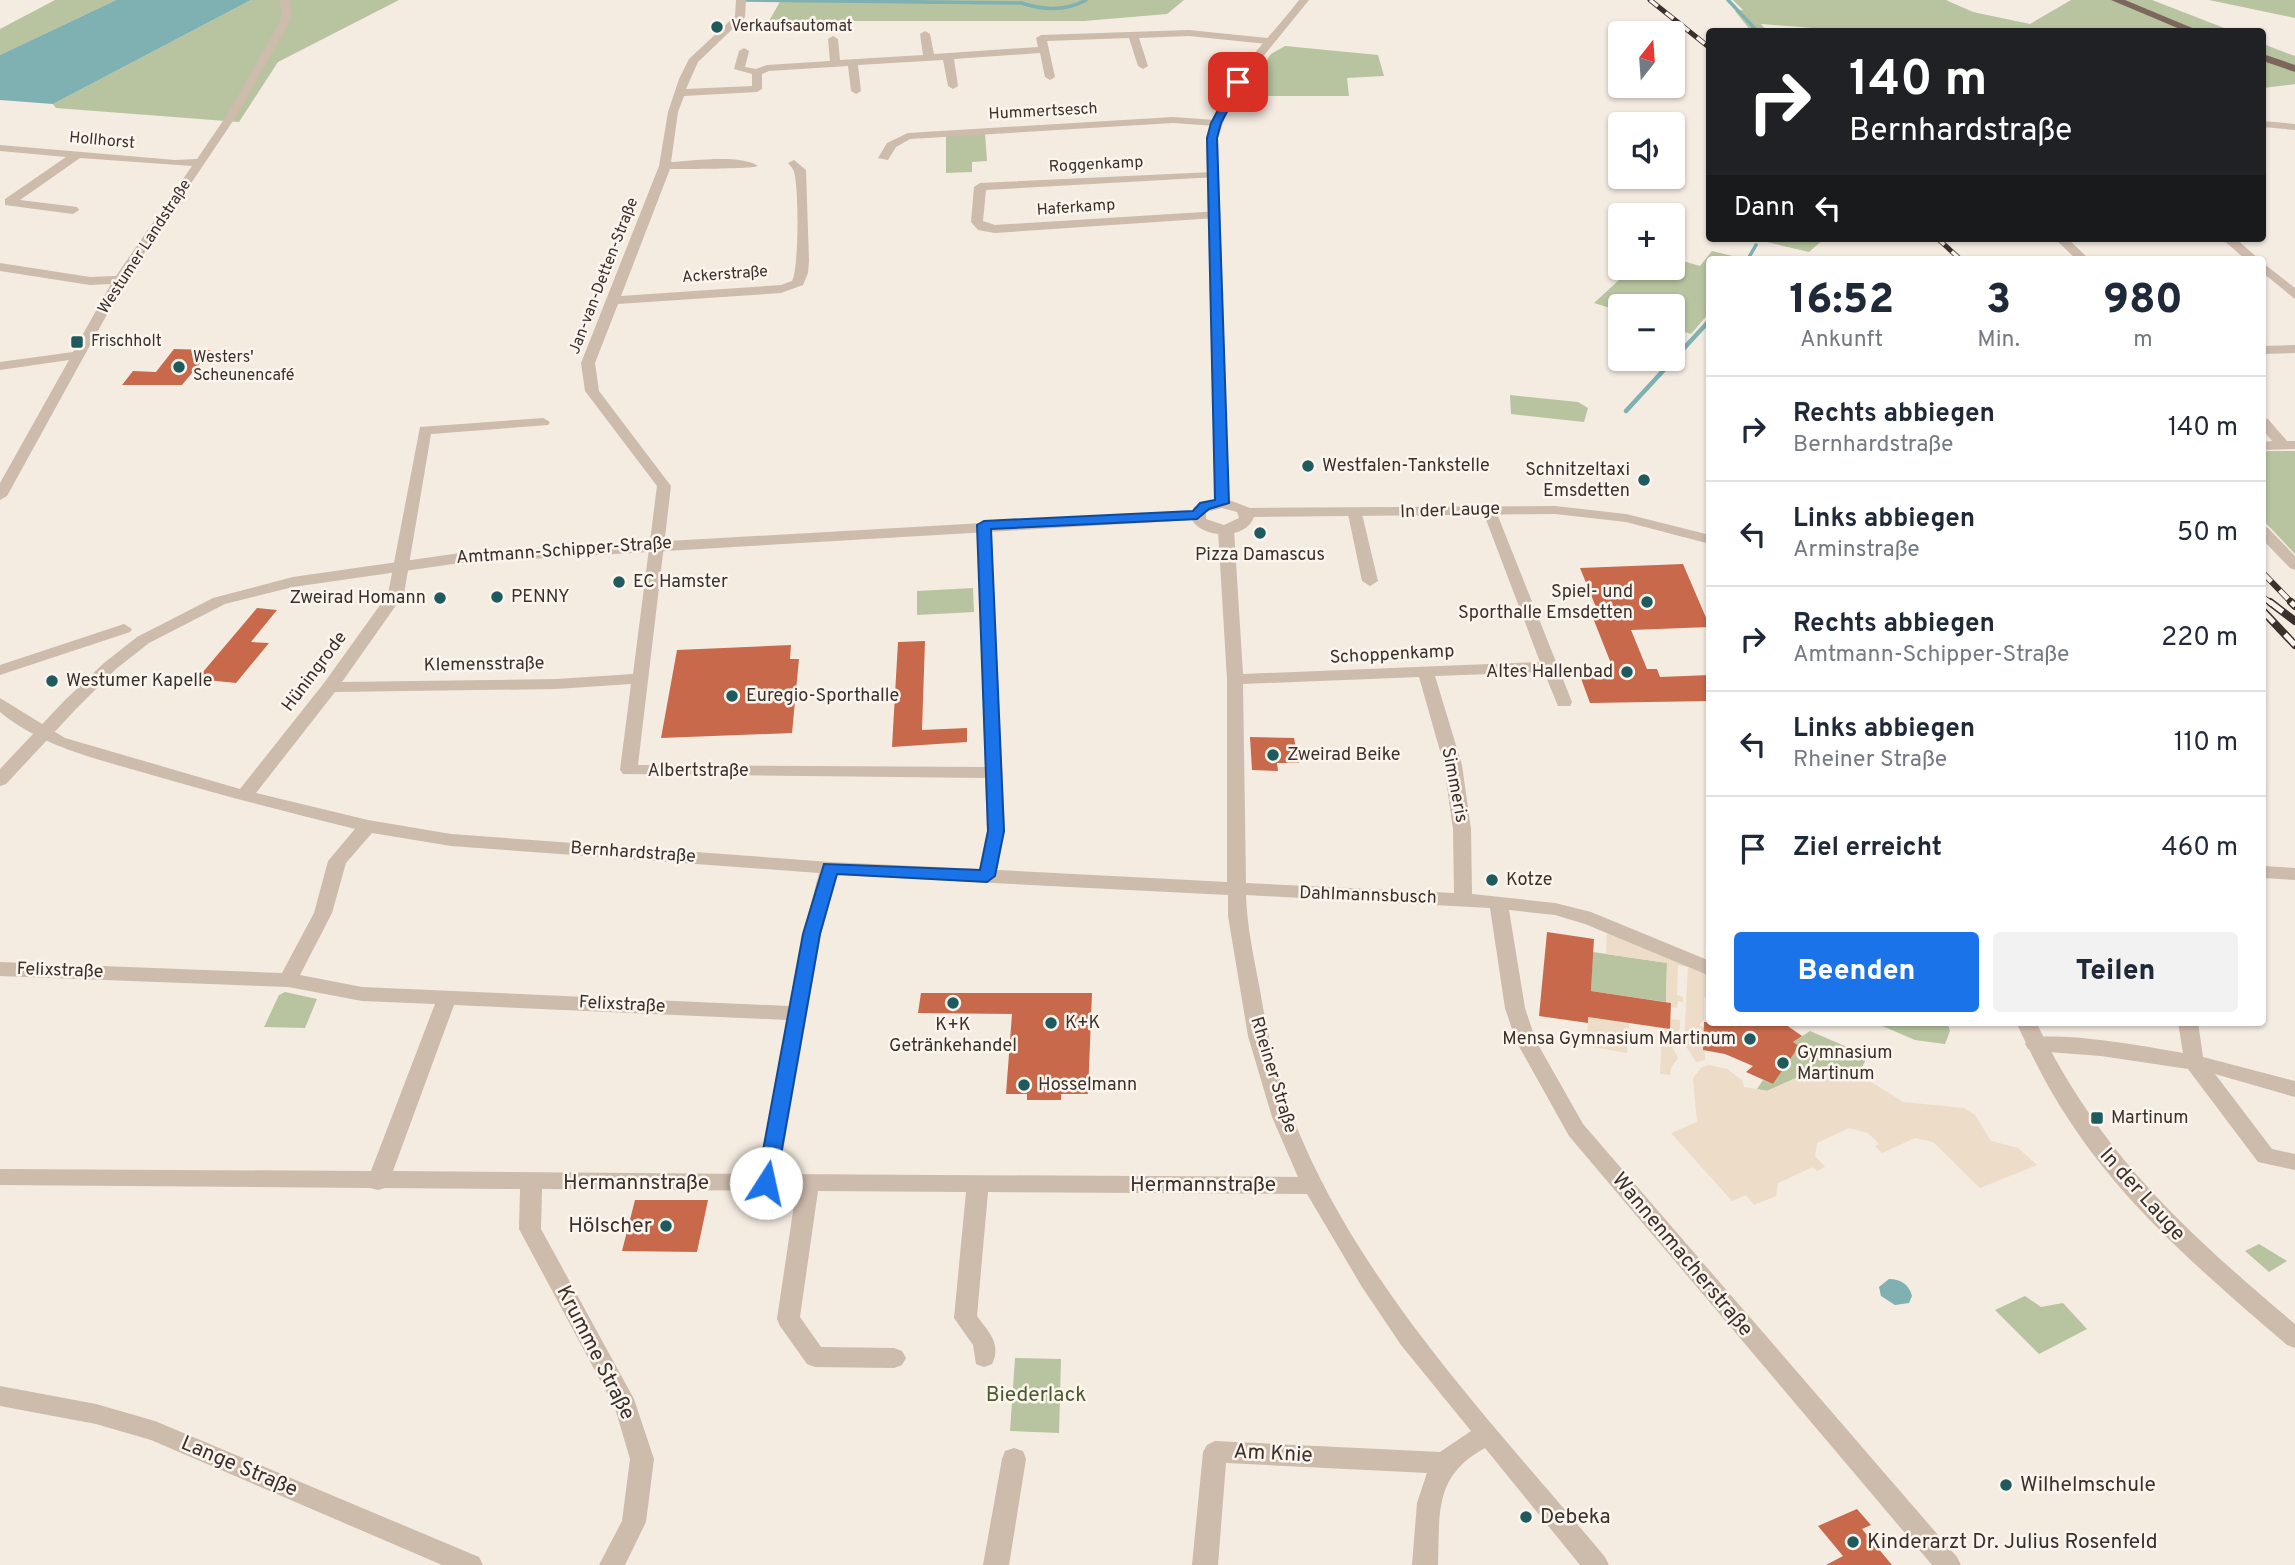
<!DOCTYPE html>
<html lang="de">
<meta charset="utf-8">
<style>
body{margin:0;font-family:Overpass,sans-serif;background:#f2f2f3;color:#1f2937;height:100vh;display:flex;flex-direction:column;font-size:26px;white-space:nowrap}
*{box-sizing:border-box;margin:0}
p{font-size:23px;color:#747a83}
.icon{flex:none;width:38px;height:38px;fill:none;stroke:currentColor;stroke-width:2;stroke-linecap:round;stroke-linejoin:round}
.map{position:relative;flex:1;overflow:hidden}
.details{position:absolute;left:1706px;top:256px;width:560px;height:770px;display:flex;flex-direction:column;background:#fff;border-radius:7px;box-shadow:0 2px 5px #0004}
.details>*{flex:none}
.hud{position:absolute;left:1706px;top:28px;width:560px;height:214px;border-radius:7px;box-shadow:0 2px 5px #0004;background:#202124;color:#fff;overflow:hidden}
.needle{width:46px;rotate:17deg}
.fabs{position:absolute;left:1608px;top:21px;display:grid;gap:14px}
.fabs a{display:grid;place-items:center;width:77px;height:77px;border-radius:7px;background:#fff;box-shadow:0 2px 5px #0004;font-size:35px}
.pin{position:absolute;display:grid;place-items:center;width:60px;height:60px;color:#fff;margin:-30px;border-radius:14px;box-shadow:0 4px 10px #0006}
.me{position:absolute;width:77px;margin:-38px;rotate:10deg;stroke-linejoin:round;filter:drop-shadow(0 0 5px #0008)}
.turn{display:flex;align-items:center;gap:24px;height:147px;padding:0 28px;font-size:32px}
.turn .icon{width:91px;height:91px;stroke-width:2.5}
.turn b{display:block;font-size:49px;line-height:60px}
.then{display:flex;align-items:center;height:66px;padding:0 28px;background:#0003;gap:14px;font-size:26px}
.eta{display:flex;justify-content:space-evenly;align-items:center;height:119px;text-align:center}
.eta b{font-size:42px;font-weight:800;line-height:49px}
.primary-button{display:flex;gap:14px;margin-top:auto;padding:14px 28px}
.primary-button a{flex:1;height:80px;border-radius:7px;background:#1a73e8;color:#fff;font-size:28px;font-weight:800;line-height:80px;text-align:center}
.primary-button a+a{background:#f2f2f3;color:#1f2937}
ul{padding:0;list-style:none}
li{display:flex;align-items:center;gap:21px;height:105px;padding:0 28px;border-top:2px solid #e0e1e3}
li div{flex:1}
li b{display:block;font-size:26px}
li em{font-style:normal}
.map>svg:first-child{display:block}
.green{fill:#b8c4a0}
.plaza{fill:#ecdcc8}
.water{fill:#7fb0b2}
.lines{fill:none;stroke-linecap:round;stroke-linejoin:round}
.stream-far1{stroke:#7fb0b2;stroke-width:3.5}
.stream{stroke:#7fb0b2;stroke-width:4.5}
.building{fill:#c8694b}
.minor{fill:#cdbbac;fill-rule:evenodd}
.tertiary{fill:#cdbbac;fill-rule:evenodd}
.primary{fill:#7d675c;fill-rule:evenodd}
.rail-far2-casing{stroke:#3b302b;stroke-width:5}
.rail-far1-casing{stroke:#3b302b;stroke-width:6}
.rail-casing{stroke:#3b302b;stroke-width:8}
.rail-far2{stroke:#fbf5ee;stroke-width:3.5;stroke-dasharray:10;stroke-linecap:butt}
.rail-far1{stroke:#fbf5ee;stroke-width:4.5;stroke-dasharray:12;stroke-linecap:butt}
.rail{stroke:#fbf5ee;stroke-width:5;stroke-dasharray:16;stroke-linecap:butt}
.route{fill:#1a73e8;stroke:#114b97;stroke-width:2}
.poi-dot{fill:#1f5a5e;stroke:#fbf5ee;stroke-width:2.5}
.labels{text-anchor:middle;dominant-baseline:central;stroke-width:5;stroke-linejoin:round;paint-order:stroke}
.far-poi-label{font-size:16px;fill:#3b302b;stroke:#fbf5ee;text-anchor:start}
.far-street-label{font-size:16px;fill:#3b302b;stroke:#fbf5ee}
.poi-label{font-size:18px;fill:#3b302b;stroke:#fbf5ee;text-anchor:start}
.street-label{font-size:18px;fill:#3b302b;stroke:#fbf5ee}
.near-street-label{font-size:21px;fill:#3b302b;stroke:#fbf5ee}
.near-poi-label{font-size:21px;fill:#3b302b;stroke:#fbf5ee;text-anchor:start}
.near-park-label{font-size:21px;fill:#4a5a2e;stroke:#fbf5ee}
</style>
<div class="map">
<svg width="2295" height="1565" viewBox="0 0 2295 1565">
<rect width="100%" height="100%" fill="#f4ebe1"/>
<!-- green -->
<path class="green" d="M55,0H116L0,55V29Z
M251,0H399L278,62L239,122L56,108L53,104Z
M781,0H1184L1167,14L1084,21H769Z
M1733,0H1946L1973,12L2030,24L2071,0H2152L2232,31L1864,32L1761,24L1767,31H1751L1735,11L1743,10Z
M2209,0H2295V18Z
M2263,44L2295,56V84L2263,88Z
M1285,46L1378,55L1384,76L1347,78L1349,96H1241L1271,54Z
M985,133L987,161L972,162V172L946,173V136Z
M1750,238H1825L1809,252Z
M1712,251L1741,258L1710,259V312L1691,334L1673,328V306H1620V311L1594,303L1632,268H1673V258L1700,266Z
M1510,395L1578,402L1588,408L1584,422L1511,414Z
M2263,451H2295V554L2263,520Z
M973,588L974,612L917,615V591Z
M1593,952L1667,963L1666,1002L1591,991Z
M285,992L317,999L305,1028L264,1027L279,995Z
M1873,1022H1947L1950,1031L1945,1044L1915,1040Z
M1810,1031L1868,1056L1855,1080L1821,1067L1767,1091L1757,1089L1763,1080L1773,1084L1798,1046L1793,1042Z
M2259,1244L2287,1261L2269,1272L2245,1251Z
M2025,1296L2041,1307L2063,1303L2087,1329L2039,1354L1995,1310Z
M1015,1358L1061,1359L1059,1433L1010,1431Z"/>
<!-- plaza -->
<path class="plaza" d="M1607,930L1710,969V998L1704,997V1020L1699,1025L1704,1027L1705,1060L1696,1062L1684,1043L1688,967L1678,965L1677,995L1683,997V1002L1678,1001L1677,1008L1671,1007V1003L1666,1002L1667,963L1606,954Z
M1588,1017L1629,1023L1627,1053L1587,1046Z
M1670,1019L1680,1020V1028L1670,1043L1678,1058L1671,1068L1670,1075L1660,1074L1662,1028L1670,1029Z
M1709,1065L1727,1069L1742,1080L1744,1087L1767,1091L1821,1067L1849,1080L1871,1082L1903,1102L1964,1108L1975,1115L1991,1141L2018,1148L2037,1165L1980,1188L1933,1142L1915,1138L1882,1153L1875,1146L1879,1144L1868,1133L1849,1128L1817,1143L1815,1156L1825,1167L1817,1171L1813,1167L1778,1183L1776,1196L1754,1205L1746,1195L1732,1201L1671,1133L1697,1122L1693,1078L1702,1067Z"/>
<!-- water -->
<path class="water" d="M116,0H251L53,104L0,100V55Z
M1889,1279C1900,1279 1909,1284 1912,1296L1909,1303L1895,1305L1881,1296L1879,1287Z"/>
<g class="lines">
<!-- stream-far1 -->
<path class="stream-far1" d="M745,0L1021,3C1043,10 1065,12 1086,0
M1728,0L1758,32
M1748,259L1756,245"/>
<!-- stream -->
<path class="stream" d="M1626,411L1710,320"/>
</g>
<!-- building -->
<path class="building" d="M174,349L211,350L182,385H122L133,371L156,372Z
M1683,564L1710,627L1631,630L1647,669H1657L1660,677L1710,675V701L1590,703L1579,673L1614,671L1593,618L1600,617L1580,568Z
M257,608L277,610L251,642L269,643L236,683L197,679Z
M925,641L922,730L967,728V742L892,747L898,642Z
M791,645L790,659H799L792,733L661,738L677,650Z
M1250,737L1294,738L1299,763H1277L1278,771L1252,770Z
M1547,932L1594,939L1591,991L1671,1003L1670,1029L1588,1017V1023L1539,1016Z
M921,993H1092L1088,1094H1061V1100H1027V1094H1006L1012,1014L918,1013Z
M1704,1022H1782L1802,1036L1793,1042L1799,1046L1773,1084L1746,1072L1753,1066L1725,1054L1703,1050Z
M635,1200H708L697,1252L622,1251Z
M1857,1509L1871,1525L1862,1529L1892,1565H1826L1843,1556L1818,1526Z"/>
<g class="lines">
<!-- minor -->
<path class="minor" d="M279,0H289L292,12L289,23L237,115L126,280L7,496L0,500V483L69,360L0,370V362L73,352L111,284L90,285L0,271V263L90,277L116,276L192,166L80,158L20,200L77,207L79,210L73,214L5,205V199L66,157L0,151V145L175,160L197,159L227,115L279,23L282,12Z
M736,0H746L745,17L698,62L686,89L752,86V74L734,69L739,51L744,48L749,51L745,67L756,69L767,65L830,61L828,39L833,36L838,39L840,60L923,55L920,34L925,31L930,34L934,54L1038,47L1036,38L1041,35L1189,30L1267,38L1272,41L1267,44L1189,36L1139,38L1148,66L1143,69L1138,66L1129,38L1047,41L1055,77L1050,80L1045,77L1040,53L954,59L958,86L953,89L948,86L943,60L858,65L861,91L856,94L851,91L848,66L769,71L762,74V89L757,92L684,96L678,112L671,162C693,161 740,154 758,166C753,169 683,169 670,169L621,296L781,285L792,281C799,269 799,187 794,172C794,170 790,165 788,163L794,160L806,170L809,261L808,273L803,285L781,293L618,304L595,363L599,391L671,486L638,765L985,767L977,525L984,521L991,525L1005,831L997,870L1227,882V679L1218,530L1221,527H1231L1234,530L1243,674L1540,662L1482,509L1489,505L1494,506L1572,702L1570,706H1558L1544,672L1435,676L1462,765L1471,829L1472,894L1555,903L1591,912L1710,961V976L1585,924L1555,915L1509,910L1525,1008L1536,1041L1583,1124L1957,1557L1961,1565H1932L1569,1136L1516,1041L1505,1008L1490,908L1246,895C1247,927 1254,958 1260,990C1267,1033 1277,1077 1293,1118C1358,1284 1492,1422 1605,1557L1609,1565H1580L1485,1448C1433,1476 1440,1514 1438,1565H1412L1417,1503L1427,1473L1226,1463L1218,1565H1192L1203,1452L1207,1445L1215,1441L1440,1452L1471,1431L1401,1345L1362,1287L1307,1194L988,1192L977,1316C988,1331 1002,1344 992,1364L984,1367L976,1364L973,1345L954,1318L966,1192L818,1191L800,1317L821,1347L894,1348L902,1351L906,1358L902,1365L894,1368L815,1367L807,1364L780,1326L777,1319L796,1191L542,1189L541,1229L634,1399L654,1459L646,1522L625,1565H599L622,1521L630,1459L615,1408L519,1229L520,1189L385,1188L378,1190L370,1188L0,1185V1169L371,1171L435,1004L362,1001L288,987L0,976V962L282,973L314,913L328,861L355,829C287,812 220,795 152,775C98,759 44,748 0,712V698L65,738L240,789L324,683L388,594L420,427L543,418L550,422L548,425L431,434L404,594L342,682L556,679L633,674L657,486L585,391L581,363L659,166L668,112L679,79L689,59L735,16ZM1419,677L1444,765L1453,829L1454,893L1246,883L1243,684ZM631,684L620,770L623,774L985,778L987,831L979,869L830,862L451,834L368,820L256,793L335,692L556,689ZM372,833L451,846L819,873L803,934L789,1006L362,987L300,975L332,913L346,863ZM837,875L1228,895V916L1248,1036L1272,1117L1298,1177L779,1174L821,934ZM454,1005L787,1020L758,1174L393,1171Z
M1173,117L1215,120L1221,123L1215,126L1173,123L910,139L896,147L888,160L878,158L887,143L908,133Z
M2263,121L2295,124V130L2263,127Z
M1213,172L1219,175L1217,177L986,190L983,221L995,225L1219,211L1221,214L1215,218L995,233L978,230L971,222L974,187L980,183Z
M2054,238H2067L2089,259H2076Z
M2221,238H2235L2259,259H2245Z
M2263,263L2295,288V299L2263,273Z
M2295,345V353L2263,354V346Z
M2263,418L2268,419L2287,441H2295V449L2263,450V442L2272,441L2263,430Z
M1355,510L1362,514L1378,581L1370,586L1362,581L1348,514Z
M2263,526L2268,528L2295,556V570L2290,568L2263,540Z
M124,624L132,629L130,632L0,675V665Z
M2263,866L2295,868V880L2263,878Z
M2178,1022H2198L2203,1057L2295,1081V1097L2215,1074L2272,1149L2295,1154V1170L2258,1162L2188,1069L2101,1056L2035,1051L2028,1049L2025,1044L2028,1039C2057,1030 2150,1047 2183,1053Z
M0,1386L96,1404L155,1421L479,1557L483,1565H442L151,1440L96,1424L0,1406Z
M1014,1448L1023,1451L1026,1459L1009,1565H983L1002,1459L1005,1451Z"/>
<!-- tertiary -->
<path class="tertiary" d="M1299,0H1309L1244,80L1228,108L1218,138L1229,500L1250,508L1555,506L1626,514L1710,535V544L1626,522L1555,514L1254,517C1246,540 1203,539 1192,520L460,563L293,587L225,604L149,643L116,669L76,709L6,784L0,786V769L64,701L104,663L137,637L213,598L293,577L460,553L1192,511L1194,507L1215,501L1206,138C1224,78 1263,47 1299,0ZM1222,508L1237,512L1239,518L1224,525L1206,519V512Z
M2016,1022H2036C2100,1154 2185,1231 2295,1324V1348L2287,1345C2208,1277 2126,1208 2069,1120C2048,1089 2032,1056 2016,1022Z"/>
<!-- primary -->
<path class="primary" d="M2111,0H2125L2202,32H2187Z
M2263,54L2295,65V72L2263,61Z"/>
<!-- rail-far2 casing -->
<g class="rail-far2-casing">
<path id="rail-far2" d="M1650,0L1710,48
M1937,238L1960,259"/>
</g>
<!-- rail-far1 casing -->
<g class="rail-far1-casing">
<path id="rail-far1" d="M2263,573L2293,604
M2263,597L2272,604"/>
</g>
<!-- rail casing -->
<g class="rail-casing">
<path id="rail" d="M2270,602L2295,621
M2291,602L2295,606
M2263,611L2295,645"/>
</g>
<!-- rail-far2 -->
<use href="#rail-far2" class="rail-far2"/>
<!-- rail-far1 -->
<use href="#rail-far1" class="rail-far1"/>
<!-- rail -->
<use href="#rail" class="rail"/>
</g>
<!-- route -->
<path class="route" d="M1238,79L1243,82L1221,123L1217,138L1229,503L1209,509L1197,519L991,529L1004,831L995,876L987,882L837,874L820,934L776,1183L773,1189H760L757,1183L803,934L824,864L980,870L988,831L977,525L984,521L1193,511L1200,503L1215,500L1207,138L1211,123L1233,82Z"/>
<!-- markers -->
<g class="poi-dot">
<circle cx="717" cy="27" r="7"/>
<rect x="70" y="335" width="14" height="14" rx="3.5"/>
<circle cx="179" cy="367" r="7"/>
<circle cx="1308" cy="466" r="7"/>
<circle cx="1644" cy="480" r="7"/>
<circle cx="1260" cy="533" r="7"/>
<circle cx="619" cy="582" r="7"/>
<circle cx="497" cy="597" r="7"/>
<circle cx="440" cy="598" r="7"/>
<circle cx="1647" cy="602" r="7"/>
<circle cx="1627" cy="672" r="7"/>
<circle cx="52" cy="681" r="7"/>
<circle cx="732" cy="696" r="7"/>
<circle cx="1273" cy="755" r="7"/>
<circle cx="1492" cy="880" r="7"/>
<circle cx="953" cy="1003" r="7"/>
<circle cx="1051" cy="1023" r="7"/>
<circle cx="1750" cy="1039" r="7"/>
<circle cx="1783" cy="1063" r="7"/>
<circle cx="1024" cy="1085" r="7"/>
<rect x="2090" y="1111" width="14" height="14" rx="3.5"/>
<circle cx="666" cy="1226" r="7"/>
<circle cx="2006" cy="1485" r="7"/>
<circle cx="1526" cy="1517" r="7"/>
<circle cx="1853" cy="1542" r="7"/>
</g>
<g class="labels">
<!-- far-poi labels -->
<g class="far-poi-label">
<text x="731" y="27">Verkaufsautomat</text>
<text x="91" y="342">Frischholt</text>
<text x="193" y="358">Westers'<tspan x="193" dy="18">Scheunencafé</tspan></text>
</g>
<!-- far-street labels -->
<g class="far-street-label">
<text transform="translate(1043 112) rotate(-3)">Hummertsesch</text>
<text transform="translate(102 141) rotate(5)">Hollhorst</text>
<text transform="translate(1096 165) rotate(-3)">Roggenkamp</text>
<text transform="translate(1076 208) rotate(-4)">Haferkamp</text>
<text transform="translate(145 247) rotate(-57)">Westumer Landstraße</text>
<text transform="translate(725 275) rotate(-4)">Ackerstraße</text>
<text transform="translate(604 276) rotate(-69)">Jan-van-Detten-Straße</text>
</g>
<!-- poi labels -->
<g class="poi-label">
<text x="1322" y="466">Westfalen-Tankstelle</text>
<text x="1630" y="470" text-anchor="end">Schnitzeltaxi<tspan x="1630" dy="21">Emsdetten</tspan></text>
<text x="1260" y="555" text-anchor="middle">Pizza Damascus</text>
<text x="633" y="582">EC Hamster</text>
<text x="1633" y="592" text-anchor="end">Spiel- und<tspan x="1633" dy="21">Sporthalle Emsdetten</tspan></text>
<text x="511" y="597">PENNY</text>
<text x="426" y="598" text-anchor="end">Zweirad Homann</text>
<text x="1613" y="672" text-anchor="end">Altes Hallenbad</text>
<text x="66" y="681">Westumer Kapelle</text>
<text x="746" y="696">Euregio-Sporthalle</text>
<text x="1287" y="755">Zweirad Beike</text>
<text x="1506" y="880">Kotze</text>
<text x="1065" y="1023">K+K</text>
<text x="953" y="1025" text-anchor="middle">K+K<tspan x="953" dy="21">Getränkehandel</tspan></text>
<text x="1736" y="1039" text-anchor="end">Mensa Gymnasium Martinum</text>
<text x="1797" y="1053">Gymnasium<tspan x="1797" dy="21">Martinum</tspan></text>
<text x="1038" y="1085">Hosselmann</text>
<text x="2111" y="1118">Martinum</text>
</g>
<!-- street labels -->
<g class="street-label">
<text transform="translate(1450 511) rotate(-2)">In der Lauge</text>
<text transform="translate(564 551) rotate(-4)">Amtmann-Schipper-Straße</text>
<text transform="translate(1392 655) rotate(-3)">Schoppenkamp</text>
<text transform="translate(484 665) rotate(-1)">Klemensstraße</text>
<text transform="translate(315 672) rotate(-53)">Hüningrode</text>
<text x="698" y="771">Albertstraße</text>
<text transform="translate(1454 785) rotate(79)">Simmeris</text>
<text transform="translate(633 853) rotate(4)">Bernhardstraße</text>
<text transform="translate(1368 896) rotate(2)">Dahlmannsbusch</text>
<text transform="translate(60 971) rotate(2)">Felixstraße</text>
<text transform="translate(622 1005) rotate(3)">Felixstraße</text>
<text transform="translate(1273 1075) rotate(73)">Rheiner Straße</text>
</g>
<!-- near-street labels -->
<g class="near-street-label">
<text x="636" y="1183">Hermannstraße</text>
<text x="1203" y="1185">Hermannstraße</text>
<text transform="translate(2142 1195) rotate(48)">In der Lauge</text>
<text transform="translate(1682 1255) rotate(50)">Wannenmacherstraße</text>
<text transform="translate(595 1353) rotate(63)">Krumme Straße</text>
<text transform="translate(1273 1454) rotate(3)">Am Knie</text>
<text transform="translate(239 1467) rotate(23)">Lange Straße</text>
</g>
<!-- near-poi labels -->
<g class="near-poi-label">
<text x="652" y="1226" text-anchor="end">Hölscher</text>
<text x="2020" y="1485">Wilhelmschule</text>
<text x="1540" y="1517">Debeka</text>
<text x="1867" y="1542">Kinderarzt Dr. Julius Rosenfeld</text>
</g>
<!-- near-park labels -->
<g class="near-park-label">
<text x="1036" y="1395">Biederlack</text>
</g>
</g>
</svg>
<div class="fabs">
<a><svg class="needle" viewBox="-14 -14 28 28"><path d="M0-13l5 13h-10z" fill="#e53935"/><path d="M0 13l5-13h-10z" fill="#747a83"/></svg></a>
<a><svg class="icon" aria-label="sound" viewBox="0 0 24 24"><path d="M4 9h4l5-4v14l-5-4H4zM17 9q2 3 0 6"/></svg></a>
<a>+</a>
<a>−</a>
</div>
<div class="pin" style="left:1238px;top:82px;background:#d93025"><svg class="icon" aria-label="arrive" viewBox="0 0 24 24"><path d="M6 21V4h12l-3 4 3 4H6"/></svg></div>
<svg class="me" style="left:766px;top:1183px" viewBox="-20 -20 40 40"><circle r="19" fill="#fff"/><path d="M0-13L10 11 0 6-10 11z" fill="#1a73e8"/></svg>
<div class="hud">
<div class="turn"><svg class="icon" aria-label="right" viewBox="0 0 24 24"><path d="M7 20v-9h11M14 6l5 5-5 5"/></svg><div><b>140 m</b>Bernhardstraße</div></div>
<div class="then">Dann<svg class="icon" aria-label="left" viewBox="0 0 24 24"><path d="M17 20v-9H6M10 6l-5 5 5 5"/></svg></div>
</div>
<section class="details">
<div class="eta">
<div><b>16:52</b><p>Ankunft</p></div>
<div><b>3</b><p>Min.</p></div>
<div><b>980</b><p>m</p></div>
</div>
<ul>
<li><svg class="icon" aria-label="right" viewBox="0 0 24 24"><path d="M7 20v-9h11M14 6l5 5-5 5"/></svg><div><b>Rechts abbiegen</b><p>Bernhardstraße</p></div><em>140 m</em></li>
<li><svg class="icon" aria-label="left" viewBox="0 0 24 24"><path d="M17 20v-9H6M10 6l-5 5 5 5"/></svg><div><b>Links abbiegen</b><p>Arminstraße</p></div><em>50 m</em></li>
<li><svg class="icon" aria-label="right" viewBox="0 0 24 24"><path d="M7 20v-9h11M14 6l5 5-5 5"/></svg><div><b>Rechts abbiegen</b><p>Amtmann-Schipper-Straße</p></div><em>220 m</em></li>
<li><svg class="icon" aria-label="left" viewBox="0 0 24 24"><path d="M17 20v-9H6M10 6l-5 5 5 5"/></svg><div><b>Links abbiegen</b><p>Rheiner Straße</p></div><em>110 m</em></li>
<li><svg class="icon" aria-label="arrive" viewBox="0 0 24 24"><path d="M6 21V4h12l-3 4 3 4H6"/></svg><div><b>Ziel erreicht</b></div><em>460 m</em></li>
</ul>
<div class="primary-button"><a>Beenden</a><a>Teilen</a></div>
</section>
</div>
